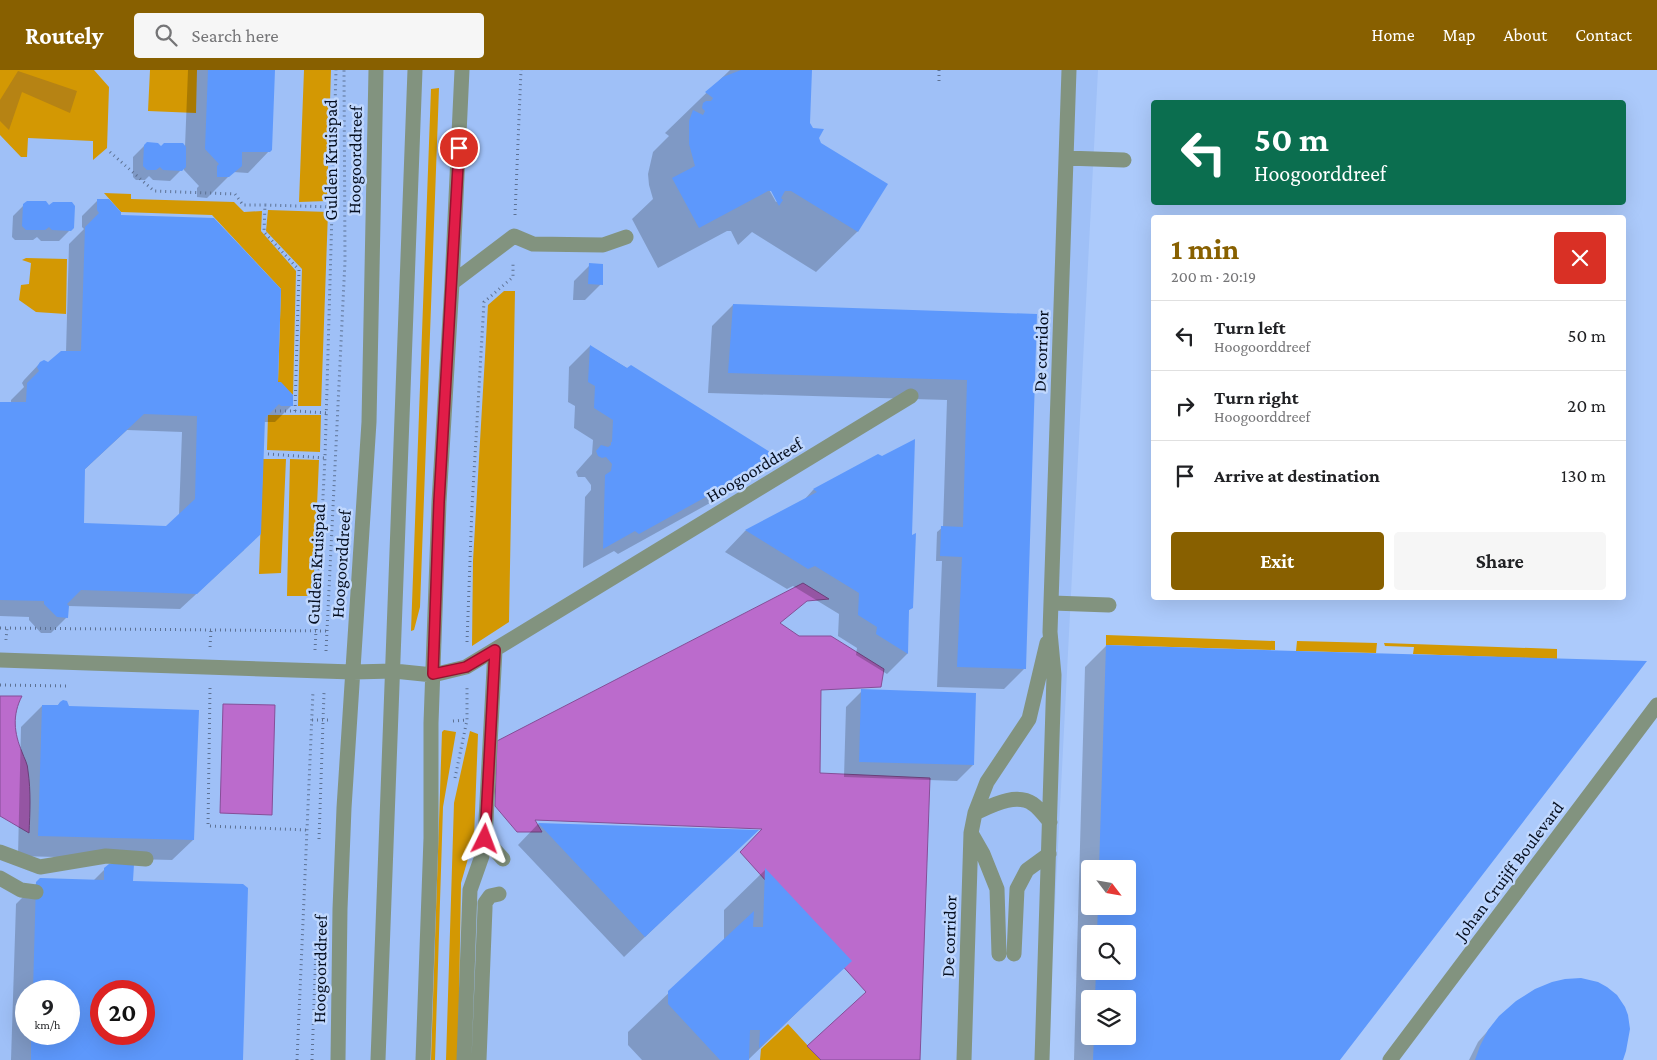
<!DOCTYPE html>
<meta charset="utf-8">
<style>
body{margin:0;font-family:"Crimson Pro",serif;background:#f6f6f6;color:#202124;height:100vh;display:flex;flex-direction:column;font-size:19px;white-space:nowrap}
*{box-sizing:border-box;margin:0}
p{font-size:16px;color:#757577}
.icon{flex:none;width:28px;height:28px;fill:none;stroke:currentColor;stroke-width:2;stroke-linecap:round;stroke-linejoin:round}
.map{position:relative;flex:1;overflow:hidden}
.sheet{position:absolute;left:1151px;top:145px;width:475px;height:385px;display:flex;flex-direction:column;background:#fff;border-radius:5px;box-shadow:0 5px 20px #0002}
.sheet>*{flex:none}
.guide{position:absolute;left:1151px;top:30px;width:475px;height:105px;border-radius:5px;box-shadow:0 5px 20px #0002;background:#0b6e4f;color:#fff;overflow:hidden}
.needle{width:32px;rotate:121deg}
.controls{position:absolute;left:1081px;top:790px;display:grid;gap:10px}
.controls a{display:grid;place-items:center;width:55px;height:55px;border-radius:5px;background:#fff;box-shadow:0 5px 20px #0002;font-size:25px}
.speed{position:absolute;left:15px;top:910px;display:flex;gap:10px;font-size:25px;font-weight:700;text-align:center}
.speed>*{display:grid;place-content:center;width:65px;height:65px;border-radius:50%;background:#fff;box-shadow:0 5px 20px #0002;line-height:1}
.speed small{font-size:12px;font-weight:400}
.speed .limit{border:8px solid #d22;background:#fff;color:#111}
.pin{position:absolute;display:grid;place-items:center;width:42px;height:42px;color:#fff;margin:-21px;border:2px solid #fff;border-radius:50%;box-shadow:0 1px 5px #0007}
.me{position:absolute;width:55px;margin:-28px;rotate:3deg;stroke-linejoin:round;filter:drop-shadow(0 0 4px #0008)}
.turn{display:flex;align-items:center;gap:18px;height:105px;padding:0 20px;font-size:22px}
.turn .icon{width:65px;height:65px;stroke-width:2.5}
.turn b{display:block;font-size:35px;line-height:42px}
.round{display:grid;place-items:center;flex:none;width:52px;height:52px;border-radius:5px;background:#f6f6f6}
.headline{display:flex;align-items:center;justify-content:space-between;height:85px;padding:0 20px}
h1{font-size:30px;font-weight:700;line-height:38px;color:#886000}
.primary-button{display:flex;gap:10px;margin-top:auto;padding:10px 20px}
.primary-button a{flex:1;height:58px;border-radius:5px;background:#886000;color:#fff;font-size:20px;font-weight:700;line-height:58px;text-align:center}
.primary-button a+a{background:#f6f6f6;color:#202124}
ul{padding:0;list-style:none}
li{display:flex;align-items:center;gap:15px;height:70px;padding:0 20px;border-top:1px solid #e0e0e0}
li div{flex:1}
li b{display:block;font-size:19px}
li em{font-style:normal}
header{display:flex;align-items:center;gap:30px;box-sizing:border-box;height:70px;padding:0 25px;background:#886000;color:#fff}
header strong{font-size:24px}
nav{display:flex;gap:28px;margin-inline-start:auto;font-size:18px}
.search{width:350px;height:45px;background:#f6f6f6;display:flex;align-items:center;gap:12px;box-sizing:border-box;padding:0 18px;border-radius:5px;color:#757577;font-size:19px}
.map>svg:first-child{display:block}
.built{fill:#9fc0f7;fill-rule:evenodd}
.green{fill:#d39803}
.forest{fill:#b68314}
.water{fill:#bb6bcc;stroke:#854f98}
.shadow{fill:#0003;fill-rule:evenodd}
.building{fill:#5d98fc;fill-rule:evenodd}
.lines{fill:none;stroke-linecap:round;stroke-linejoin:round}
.path{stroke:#5d7193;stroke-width:3;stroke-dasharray:1 4;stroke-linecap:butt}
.minor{stroke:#82937f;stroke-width:15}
.route-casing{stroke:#92132f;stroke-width:12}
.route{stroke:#e11d48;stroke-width:9}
.labels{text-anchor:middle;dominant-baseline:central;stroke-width:5;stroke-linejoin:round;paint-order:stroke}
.street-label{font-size:18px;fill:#060f20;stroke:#bfd7fe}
</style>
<header>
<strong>Routely</strong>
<div class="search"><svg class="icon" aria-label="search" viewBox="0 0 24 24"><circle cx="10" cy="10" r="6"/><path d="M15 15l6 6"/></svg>Search here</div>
<nav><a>Home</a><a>Map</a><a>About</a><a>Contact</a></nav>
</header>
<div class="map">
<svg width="1657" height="990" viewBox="0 0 1657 990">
<rect width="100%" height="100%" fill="#accafb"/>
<!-- built -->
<path class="built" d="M0,0H1098L1047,990H0ZM26,921H69V964H26ZM101,921H144V964H101Z"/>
<!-- green -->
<path class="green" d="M0,0H94L109,17L107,78L93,90V71L28,68L27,87H21L0,65Z
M150,0H197L196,43L148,41Z
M304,0H331L327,131L299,132Z
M439,18L420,537L414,560L411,561L431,19Z
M104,123L131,124V129L234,132L244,142L262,141L261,161L296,201L293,325L278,312L281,219L212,145L121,142Z
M268,140L328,142L321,336H298L302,199L266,161Z
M26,188L67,189L66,244L36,242L19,230L21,215L29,214L31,193L22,190Z
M504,221H515L509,552L472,576L473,491L488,235Z
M268,345H321L320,382L267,380Z
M263,389H286L281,503L259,504Z
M290,389L319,390L313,526H287Z
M1106,565L1275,571V580L1106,575Z
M1297,571L1377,573L1376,583L1296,581Z
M1384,573L1557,579V589L1413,584L1414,577L1385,576Z
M444,660L456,662L443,737L435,990H431L442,662Z
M470,661L478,664L474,768L461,813L458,990H446L454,733Z
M788,954L821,990H760L761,979Z"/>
<!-- forest -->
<path class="forest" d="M18,1L77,21L70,43L22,22L9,60L0,51V30Z"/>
<!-- water -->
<path class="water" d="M803,513L829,529L807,531L780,553L799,566H831L884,599L881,617L821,620L820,703L930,708L920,990H821L807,976L866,922L740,782L762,759L535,750L542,762H517L495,736L497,671Z
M0,626H22C12,645 14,663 22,682C24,688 28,694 28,701C31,721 30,743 29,763L0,746Z
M223,634L275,635L272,745L220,743Z"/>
<!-- shadow -->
<path class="shadow" d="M188,0H274L271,79L248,103L233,102L207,128L197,127V118L199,116L184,100V97L170,111L153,110L149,106L145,110H136L133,107V87L144,76L185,77Z
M730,0H811L809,53L820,74L886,115L857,162L816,202L752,162L738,175L731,161H727L658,198L632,149L653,129L649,115L648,104L653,82L669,66L665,63ZM769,115L778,131L776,132L767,116Z
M98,130L120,146L277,313L291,336L275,352H263L244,480L180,539L68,536L67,547L51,563H41L29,550V547L0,546V333H11V330L24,317L22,313L24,310L40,293L49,294L66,282L69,174L84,159L82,157V146ZM127,360L182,362L179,445L167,457L82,454L84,400Z
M27,132L49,137L73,157L59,171H41L37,167L33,170H15L12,167L13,146Z
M590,195L601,214L585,230H573L574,211Z
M733,235L1035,245L1025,598L1004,619L937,617L942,491H936L937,462L943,457L947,330L708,323L712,256Z
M590,276L776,387L755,408L618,484L614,481L583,498L585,427L591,420V415L585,407H578L576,402L592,384L593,370L574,358L575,336L568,332L569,297Z
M878,386L910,468L912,537L908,541L907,584L887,604L856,585L857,578L838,566L839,544L793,516L787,519L725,482L745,461L804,430L813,420Z
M1106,576L1338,990H1074L1085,597ZM1090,799H1128V836H1090ZM1090,864H1128V901H1090ZM1090,929H1128V966H1090Z
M862,621L973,695L957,711L844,707L846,637Z
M60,633L68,637L193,770L172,790L18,786L21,657L42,636H57Z
M538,754L756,761L624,887L518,775Z
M109,795L132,812L241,990H11L16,834L41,809L93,811ZM26,921H69V964H26ZM101,921H144V964H101Z
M765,800L850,891L748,990H642L628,975V962L724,870V840Z
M1500,947L1621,990H1469L1478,972Z"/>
<!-- building -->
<path class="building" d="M208,0H275L272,80L270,82H242V96L229,107H217V96L219,94L205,79Z
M741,0H812L810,53L813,58L824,59L819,68L821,73L888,114L858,162L791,121H785L781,128L783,130L779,136L771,121H768L699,158L672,108L695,96L689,74V51L693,40L703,45L705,41L702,38L703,33L706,31H711L713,28L705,22L723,7Z
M147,72L158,73L161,76L164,73H183L186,77V97L182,101L163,100L160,97L156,100H147L143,96L144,75Z
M97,129H109L121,142V145L214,148L281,219L278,312H281L293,325V336H281L279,334L265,348L261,464L197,524L81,520L67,534L69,536L68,548L57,547L44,534V531L0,530V332H26L27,313L39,301L37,297L40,292L44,290L48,292L61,281H81L85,157L99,143L97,140ZM144,344L197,346L195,429L166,456L84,453L85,399Z
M27,131H46L49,135L53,132H72L75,136L74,158L71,161L52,160L49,157L45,160H26L22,156L23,134Z
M589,193L603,194V215L588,214Z
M733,234L1037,244L1026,599L957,597L962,487L940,486L941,456L963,457L967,310L728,303Z
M590,275L627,298L631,295L778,387L639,464L635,461L603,479L605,405L611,401L612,394L606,387L602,388L598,386L596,381L601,375L608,377L611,375V372H612L613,350L594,338L595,316L588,312Z
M915,369L912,465L916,463L913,538L909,540L908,584L876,564L877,557L858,545L859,523L815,496L808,499L745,460L817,422L813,419L878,384L882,386Z
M1106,575L1296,581L1647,591L1340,990H1093L1094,966H1128V929H1095L1096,901H1128V864H1097L1098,836H1128V799H1099Z
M861,619L976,623L974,695L859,692Z
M63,630L67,631L69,636L199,640L194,770L38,766L42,635H58L60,632Z
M538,753L759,760L645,867Z
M109,794H134L133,811L243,814L248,818L243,990H31V964H69V921H33L36,812L40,808L104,810V798ZM101,921H144V964H101Z
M765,798L852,891L759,978L760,960H750L749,990H720L668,934V921L754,841L753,857H763Z
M1581,908L1598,912L1607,917L1617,925L1625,937L1628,945L1630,959L1626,981L1623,990H1475L1480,976L1488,960L1499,946L1516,931L1535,919L1552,912L1565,909Z"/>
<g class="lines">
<!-- path -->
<path class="path" d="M939,0V13
M110,82L154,121L235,124L243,135H265
M515,145L521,0
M275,341H295L299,200L264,162L265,135L333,137
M295,341L328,343
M268,384L325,388L336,0
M0,558L326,561
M6,570L7,558
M467,572L472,437L484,232L513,207V194
M210,577L211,560
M315,580L325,388
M326,581L345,191L344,0
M0,615L69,616
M210,618L208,756L307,760
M312,650H329
M453,651L467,650
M455,708L467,650V618
M319,769L324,623
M297,990L313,621
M312,990L316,877"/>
<!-- minor -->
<path class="minor" d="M1066,88L1124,90
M452,213L514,166L533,174L603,175L626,167
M1052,533L1109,535
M0,590L353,602L394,601L433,605L466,597L911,326
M975,743C991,736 1016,722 1033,734C1039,738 1045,746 1050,752
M971,763L983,784L997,819L999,884
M485,769L503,789
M0,782L40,797L106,786L146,789
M0,808L21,820L36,822
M1014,884L1017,819L1027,800L1049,784
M338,990L340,839L344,738L369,352L376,0
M378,990L415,0
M423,990L431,768V653L439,432L452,213L462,0
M464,990L470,820L482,786L485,769L495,580
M479,990L485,838V833L490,826L499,824
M964,990L971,763L975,743L987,712L1029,649L1047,573
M1042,990L1054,605L1050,562L1069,0
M1390,990L1657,635"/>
</g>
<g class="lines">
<!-- route casing -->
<g class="route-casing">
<path id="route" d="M459,78L439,432L433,604L466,597L495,580L485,769"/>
</g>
<!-- route -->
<use href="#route" class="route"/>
</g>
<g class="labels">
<!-- street labels -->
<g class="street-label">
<text transform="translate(331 90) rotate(-90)">Gulden Kruispad</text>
<text transform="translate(355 90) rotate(-89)">Hoogoorddreef</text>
<text transform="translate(1041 281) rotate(-88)">De corridor</text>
<text transform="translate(754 400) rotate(-31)">Hoogoorddreef</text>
<text transform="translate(316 494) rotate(-87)">Gulden Kruispad</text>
<text transform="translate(341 494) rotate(-86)">Hoogoorddreef</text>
<text transform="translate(1509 801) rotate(-53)">Johan Cruijff Boulevard</text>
<text transform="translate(949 866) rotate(-88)">De corridor</text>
<text transform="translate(320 899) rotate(-89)">Hoogoorddreef</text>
</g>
</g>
</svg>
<div class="controls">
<a><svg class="needle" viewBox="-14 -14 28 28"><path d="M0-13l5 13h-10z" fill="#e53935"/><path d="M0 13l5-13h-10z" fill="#757577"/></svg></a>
<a><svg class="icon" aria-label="search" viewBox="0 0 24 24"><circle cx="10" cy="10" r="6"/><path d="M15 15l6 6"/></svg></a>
<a><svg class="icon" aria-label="layers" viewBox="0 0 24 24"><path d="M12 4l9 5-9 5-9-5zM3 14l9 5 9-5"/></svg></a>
</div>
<div class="speed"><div>9<small>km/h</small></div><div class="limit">20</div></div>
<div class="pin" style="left:459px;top:78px;background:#d93025"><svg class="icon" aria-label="arrive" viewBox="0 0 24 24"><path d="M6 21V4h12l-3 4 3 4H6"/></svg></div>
<svg class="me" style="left:485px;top:769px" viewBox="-20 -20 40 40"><path d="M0-17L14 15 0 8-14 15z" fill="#e11d48" stroke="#fff" stroke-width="4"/></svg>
<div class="guide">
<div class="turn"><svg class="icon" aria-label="left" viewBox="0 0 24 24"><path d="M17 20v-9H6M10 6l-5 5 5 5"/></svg><div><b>50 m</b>Hoogoorddreef</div></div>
</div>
<section class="sheet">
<div class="headline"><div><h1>1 min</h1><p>200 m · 20:19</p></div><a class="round" style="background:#d93025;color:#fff"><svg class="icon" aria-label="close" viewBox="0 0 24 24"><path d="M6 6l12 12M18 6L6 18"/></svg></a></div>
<ul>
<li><svg class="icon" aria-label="left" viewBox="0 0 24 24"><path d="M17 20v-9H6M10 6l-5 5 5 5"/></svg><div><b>Turn left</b><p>Hoogoorddreef</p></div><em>50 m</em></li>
<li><svg class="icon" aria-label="right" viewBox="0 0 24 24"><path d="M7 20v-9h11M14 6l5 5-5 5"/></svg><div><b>Turn right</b><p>Hoogoorddreef</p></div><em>20 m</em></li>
<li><svg class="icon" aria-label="arrive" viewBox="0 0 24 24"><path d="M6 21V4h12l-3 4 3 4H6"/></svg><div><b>Arrive at destination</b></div><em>130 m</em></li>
</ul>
<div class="primary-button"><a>Exit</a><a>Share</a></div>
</section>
</div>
